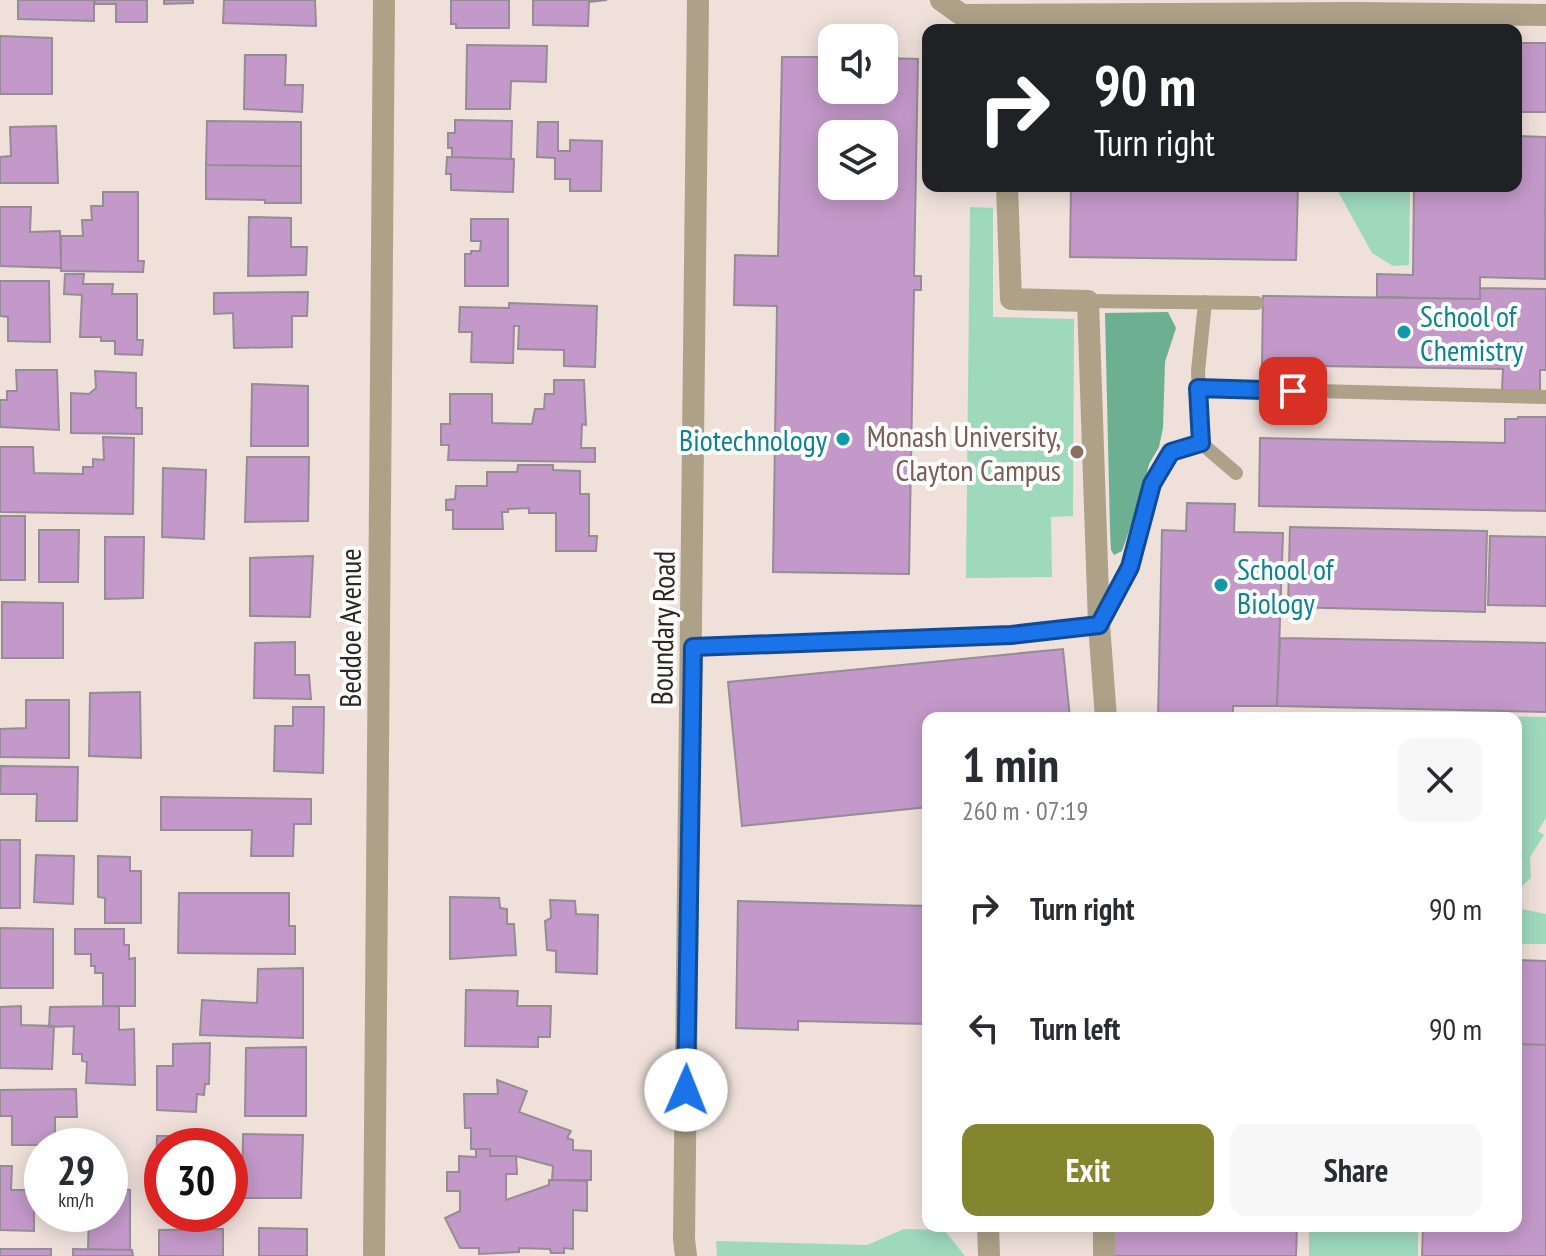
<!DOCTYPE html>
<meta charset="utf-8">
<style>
body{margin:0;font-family:"PT Sans Narrow",sans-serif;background:#f7f7f7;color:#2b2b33;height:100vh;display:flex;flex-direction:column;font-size:30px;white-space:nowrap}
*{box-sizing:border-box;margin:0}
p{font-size:26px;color:#7c7c81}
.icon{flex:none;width:44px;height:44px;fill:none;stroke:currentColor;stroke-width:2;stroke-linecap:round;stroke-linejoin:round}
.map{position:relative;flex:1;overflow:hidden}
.drawer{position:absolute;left:922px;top:712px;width:600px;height:520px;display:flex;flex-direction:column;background:#fff;border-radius:16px;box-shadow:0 4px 20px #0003}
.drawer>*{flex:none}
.hud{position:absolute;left:922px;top:24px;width:600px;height:168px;border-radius:16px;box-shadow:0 4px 20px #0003;background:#202124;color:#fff;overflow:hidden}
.buttons{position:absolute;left:818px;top:24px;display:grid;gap:16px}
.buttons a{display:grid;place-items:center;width:80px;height:80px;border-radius:16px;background:#fff;box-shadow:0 4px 20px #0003;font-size:40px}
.speed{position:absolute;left:24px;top:1128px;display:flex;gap:16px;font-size:40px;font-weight:700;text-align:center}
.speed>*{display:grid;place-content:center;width:104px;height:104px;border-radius:50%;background:#fff;box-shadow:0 4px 20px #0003;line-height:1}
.speed small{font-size:20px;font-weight:400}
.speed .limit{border:12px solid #d22;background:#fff;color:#111}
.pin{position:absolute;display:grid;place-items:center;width:68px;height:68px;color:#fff;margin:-34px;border-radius:16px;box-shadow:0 4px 12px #0006}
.me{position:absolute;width:88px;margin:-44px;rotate:1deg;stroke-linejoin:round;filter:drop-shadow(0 0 6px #0008)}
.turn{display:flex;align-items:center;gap:28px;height:168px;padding:0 40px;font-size:36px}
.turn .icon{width:104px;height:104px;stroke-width:2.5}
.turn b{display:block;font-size:56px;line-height:68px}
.round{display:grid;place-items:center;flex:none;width:84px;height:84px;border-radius:16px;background:#f7f7f7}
.overview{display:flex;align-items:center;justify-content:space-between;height:136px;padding:0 40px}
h1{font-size:48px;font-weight:600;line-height:60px}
.action{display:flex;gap:16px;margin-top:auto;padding:16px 40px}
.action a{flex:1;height:92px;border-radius:16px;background:#84852f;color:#fff;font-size:32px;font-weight:600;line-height:92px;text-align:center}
.action a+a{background:#f7f7f7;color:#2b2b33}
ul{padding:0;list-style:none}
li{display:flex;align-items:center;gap:24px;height:120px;padding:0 40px}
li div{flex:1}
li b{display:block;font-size:30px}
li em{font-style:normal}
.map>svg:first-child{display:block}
.green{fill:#9ed9bc}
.forest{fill:#6db091}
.building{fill:#c399c9;stroke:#958c96;stroke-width:2;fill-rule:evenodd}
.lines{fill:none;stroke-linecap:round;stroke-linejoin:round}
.service{stroke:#ada188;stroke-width:14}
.pedestrian{stroke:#ada188;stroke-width:22}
.minor{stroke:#ada188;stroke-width:22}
.route-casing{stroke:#114b97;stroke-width:20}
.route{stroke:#1a73e8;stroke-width:14}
.culture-dot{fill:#0f9aa8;stroke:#fff;stroke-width:3}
.education-dot{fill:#8d6e63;stroke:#fff;stroke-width:3}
.labels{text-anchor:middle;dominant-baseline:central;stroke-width:8;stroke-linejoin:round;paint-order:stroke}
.culture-label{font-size:30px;fill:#0d838f;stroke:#fff;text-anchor:start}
.education-label{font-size:30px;fill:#785e54;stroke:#fff;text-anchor:end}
.street-label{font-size:30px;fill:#2d2725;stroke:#fff}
</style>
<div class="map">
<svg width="1546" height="1256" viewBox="0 0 1546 1256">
<rect width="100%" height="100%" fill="#efe0da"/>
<!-- green -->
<path class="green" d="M1335,186H1410L1409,265L1393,266L1372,253Z
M970,207L993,208V317L1074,319L1073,516L1051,517L1052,577L966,578Z
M1325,713L1546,717V818L1538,831L1544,835L1530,857L1531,878L1516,892V718H1325Z
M1516,908L1546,914V944H1516Z
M1309,1226H1418V1256H1309Z
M904,1229L944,1230L965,1256H717L716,1241L867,1245Z"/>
<!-- forest -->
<path class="forest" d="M1168,312L1176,328L1165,362L1163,428L1159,447L1149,464L1142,494L1122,551L1114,555L1111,550L1110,530L1105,313Z"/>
<!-- building -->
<path class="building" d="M18,0H94V21L18,19Z
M95,0H147V22H116V4H95Z
M164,0H193V3L164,4Z
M224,0H315L316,26L223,23Z
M451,0H509V28H456V24H451Z
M533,0H607L589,2L588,26L533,25Z
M0,36L52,38V94H0Z
M1516,43H1546V112H1516Z
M467,45L547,46L546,82L511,81L510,109H466Z
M245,55H286L285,85H303L302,112L244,109Z
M782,57H832V90H884V58L918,59L914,276H921V290H914L909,574L773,572L777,306L734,305L735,255L778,256ZM832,134H884V186H832Z
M455,120L512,121L511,159L452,157V148H448V133H455Z
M207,121L301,122V166L206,165Z
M538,122H558V151H570V140L602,141L601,191H570V179H555V158L537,157Z
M56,126L58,183H0V157L11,156L10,127Z
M1516,136L1546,137L1545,279L1480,277V299L1377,297V274L1413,275L1414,186H1516Z
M447,157L514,159L513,192L451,190V174H446Z
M206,165L301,166V203H265V200L206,199Z
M1071,186H1298L1296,260L1070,257Z
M103,192H138V261H144L143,272L61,271V236H83L82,220H92L91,206H103Z
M0,207H31L30,232L60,231L61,268L0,266Z
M249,217L291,218V247H307L306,275L248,276Z
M471,219H508V286H465V254H471V251H480L481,241H471Z
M65,274H84L83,284H113L112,294H137V340H143L142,355L115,354V341H101V337H80L82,295L64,294Z
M0,281H49L50,342L8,341V317L0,316Z
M1480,288L1546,289V370H1540V391L1502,390L1503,369L1262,365L1263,296L1480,299Z
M308,292L307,316H292V347L234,348L233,313L214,314V293Z
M509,303L597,306L595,367L564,366V350L518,349L519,326H514L513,363L471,362L472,332H459L460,307L509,308Z
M16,370H57L59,430L0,427V400H7V391H17Z
M95,371L136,373V408H142V434L71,433V393L89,394L96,388Z
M554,380H584L586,425L582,424L581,448H595V462L448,460L449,445H441V424H450V394H492V423L532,424L535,409H544L545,394H554Z
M252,384L308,386V446H251Z
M1518,417H1546V511L1259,506L1260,438L1505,443V419H1517Z
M103,437L134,438L133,514L0,512V447H33L34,473L83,474V467H93V459L104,460Z
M247,457H309L308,521L245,522Z
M518,465H553V470L580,471V494H589V536H597L596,551H556V513H529V508L508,509V512H502L503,529H453V510H446V500L455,499L456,486H487V472H517Z
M163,468L206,470L204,539L162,537Z
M1187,503L1235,504L1234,532L1283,533L1277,706H1233V718H1158L1162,530L1186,531Z
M0,516H25V580H0Z
M1290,527L1487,531L1485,612L1288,607Z
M39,530H79L78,582H39Z
M1490,536L1546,537V606L1488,605Z
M105,537H144L143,598L105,599Z
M313,556L310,617L250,616V558Z
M2,602L63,603V658H2Z
M1280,638L1546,643V712L1277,706Z
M295,642V675H309L311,699L254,698L255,643Z
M1063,649L1070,718H928V807L742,826L728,682Z
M140,692L141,758L89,756L90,693Z
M26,700H69V758L0,757V729L26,728Z
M293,707H324L323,773L274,771L275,726H293Z
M1,766L78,767L77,821H36L37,794H0Z
M161,797L311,799V824H294L293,856H251L252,830H161Z
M0,840H20V908H0Z
M36,855L74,856L73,904L34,902Z
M98,856L130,857V871H141V923H105V898L98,897Z
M179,893H289V926H295V954L178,953Z
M450,897L499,898L500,908L507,909V924H514L516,955L450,959Z
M550,900L575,901L576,914L598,915L597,974L556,972V951L547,950L545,921L551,918Z
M738,901L928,906V1024L798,1021V1030L736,1028Z
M0,928L53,929V988H0Z
M75,929H124V945H129V959L135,958V1006H103V973H95V966H91V954H75Z
M1516,960L1546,961V1045L1516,1044Z
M303,968V1038L200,1035L202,1000L257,1003L258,969Z
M466,990L518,991L517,1006H551L550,1037H538V1047L465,1046Z
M21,1006V1025L54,1026L52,1069L0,1068V1007Z
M119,1006V1030L134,1029L135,1085L86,1083L87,1062L82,1061V1054H73L74,1026L49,1027L50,1007Z
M210,1043L209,1084H205L204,1095L197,1094L196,1112L157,1110V1066H173V1044Z
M1516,1044L1546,1045V1256H1422L1423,1226H1516Z
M306,1047V1116H245L246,1048Z
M497,1080L527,1091L519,1112L571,1131L567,1138L573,1140V1150L591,1151V1180H552L553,1166L516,1156H490V1149H471V1128H465L464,1094H498Z
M76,1089L77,1117H55V1145H12V1116H0V1090Z
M243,1134L303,1135L301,1198H242Z
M157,1136H196V1146H162V1178H156Z
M476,1149H490V1156H516L517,1174H506V1200L549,1185V1180L587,1181V1211L573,1210V1249L564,1248V1253H551L550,1249L519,1248V1252L479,1254V1248H460L445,1218L460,1211V1191H447V1172H459V1156L476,1157Z
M0,1166H12L11,1190H34V1231L0,1230Z
M37,1167H42V1200H36Z
M110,1168H114V1189L130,1190V1250L88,1249L89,1214H110Z
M1110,1226H1297L1296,1256H1109Z
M259,1228L307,1229V1256H259Z
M223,1229V1256H159V1230Z
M0,1249H51V1256H0Z
M73,1249L132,1250L133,1256H73Z"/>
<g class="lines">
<!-- service -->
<path class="service" d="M1088,301L1257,303
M1205,302L1198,371L1201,443L1236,473
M1198,388L1546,397
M693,647L1011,635L1099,625L1130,567L1152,484L1171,452L1201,443"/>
<!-- pedestrian -->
<path class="pedestrian" d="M941,0L962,15L1354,13L1546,15
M1007,186L1011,299L1088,301L1099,625L1106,718
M1104,1256V1226"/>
<!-- minor -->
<path class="minor" d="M988,1226L989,1256
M374,1256L384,0
M686,1256L684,1239L698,0"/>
</g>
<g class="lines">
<!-- route casing -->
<g class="route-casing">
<path id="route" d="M686,1090L693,647L1011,635L1099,625L1130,567L1152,484L1171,452L1201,443L1198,388L1293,391"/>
</g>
<!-- route -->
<use href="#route" class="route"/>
</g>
<!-- markers -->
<g class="culture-dot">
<circle cx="1404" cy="332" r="8"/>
<circle cx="843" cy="439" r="8"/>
<circle cx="1221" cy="585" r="8"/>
</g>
<circle class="education-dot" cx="1077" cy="452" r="8"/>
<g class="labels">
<!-- culture labels -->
<g class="culture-label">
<text x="1420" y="315">School of<tspan x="1420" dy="34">Chemistry</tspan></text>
<text x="827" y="439" text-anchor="end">Biotechnology</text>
<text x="1237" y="568">School of<tspan x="1237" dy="34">Biology</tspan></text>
</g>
<!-- education labels -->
<g class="education-label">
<text x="1061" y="435">Monash University,<tspan x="1061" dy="34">Clayton Campus</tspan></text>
</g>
<!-- street labels -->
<g class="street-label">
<text transform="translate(349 628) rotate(-90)">Beddoe Avenue</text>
<text transform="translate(662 628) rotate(-89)">Boundary Road</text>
</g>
</g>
</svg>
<div class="buttons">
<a><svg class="icon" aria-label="sound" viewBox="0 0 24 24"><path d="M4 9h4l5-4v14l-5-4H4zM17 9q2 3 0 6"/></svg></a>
<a><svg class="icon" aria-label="layers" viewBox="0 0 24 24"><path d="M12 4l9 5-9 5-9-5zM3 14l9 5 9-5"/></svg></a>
</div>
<div class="speed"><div>29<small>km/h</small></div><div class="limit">30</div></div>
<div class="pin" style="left:1293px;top:391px;background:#d93025"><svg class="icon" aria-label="arrive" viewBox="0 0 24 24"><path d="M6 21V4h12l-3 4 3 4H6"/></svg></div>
<svg class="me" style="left:686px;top:1090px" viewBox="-20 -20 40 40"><circle r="19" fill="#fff"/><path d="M0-13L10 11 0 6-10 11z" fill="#1a73e8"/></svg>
<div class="hud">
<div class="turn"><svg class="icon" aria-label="right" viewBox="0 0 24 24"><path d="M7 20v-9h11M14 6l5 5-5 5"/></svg><div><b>90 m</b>Turn right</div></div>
</div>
<section class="drawer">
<div class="overview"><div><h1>1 min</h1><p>260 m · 07:19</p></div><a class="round"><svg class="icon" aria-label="close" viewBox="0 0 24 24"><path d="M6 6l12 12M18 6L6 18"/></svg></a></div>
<ul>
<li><svg class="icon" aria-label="right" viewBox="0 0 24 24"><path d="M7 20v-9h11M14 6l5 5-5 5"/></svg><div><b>Turn right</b></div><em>90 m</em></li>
<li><svg class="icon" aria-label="left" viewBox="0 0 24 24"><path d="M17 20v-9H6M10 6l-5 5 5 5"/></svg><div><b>Turn left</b></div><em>90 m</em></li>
</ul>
<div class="action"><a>Exit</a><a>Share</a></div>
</section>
</div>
